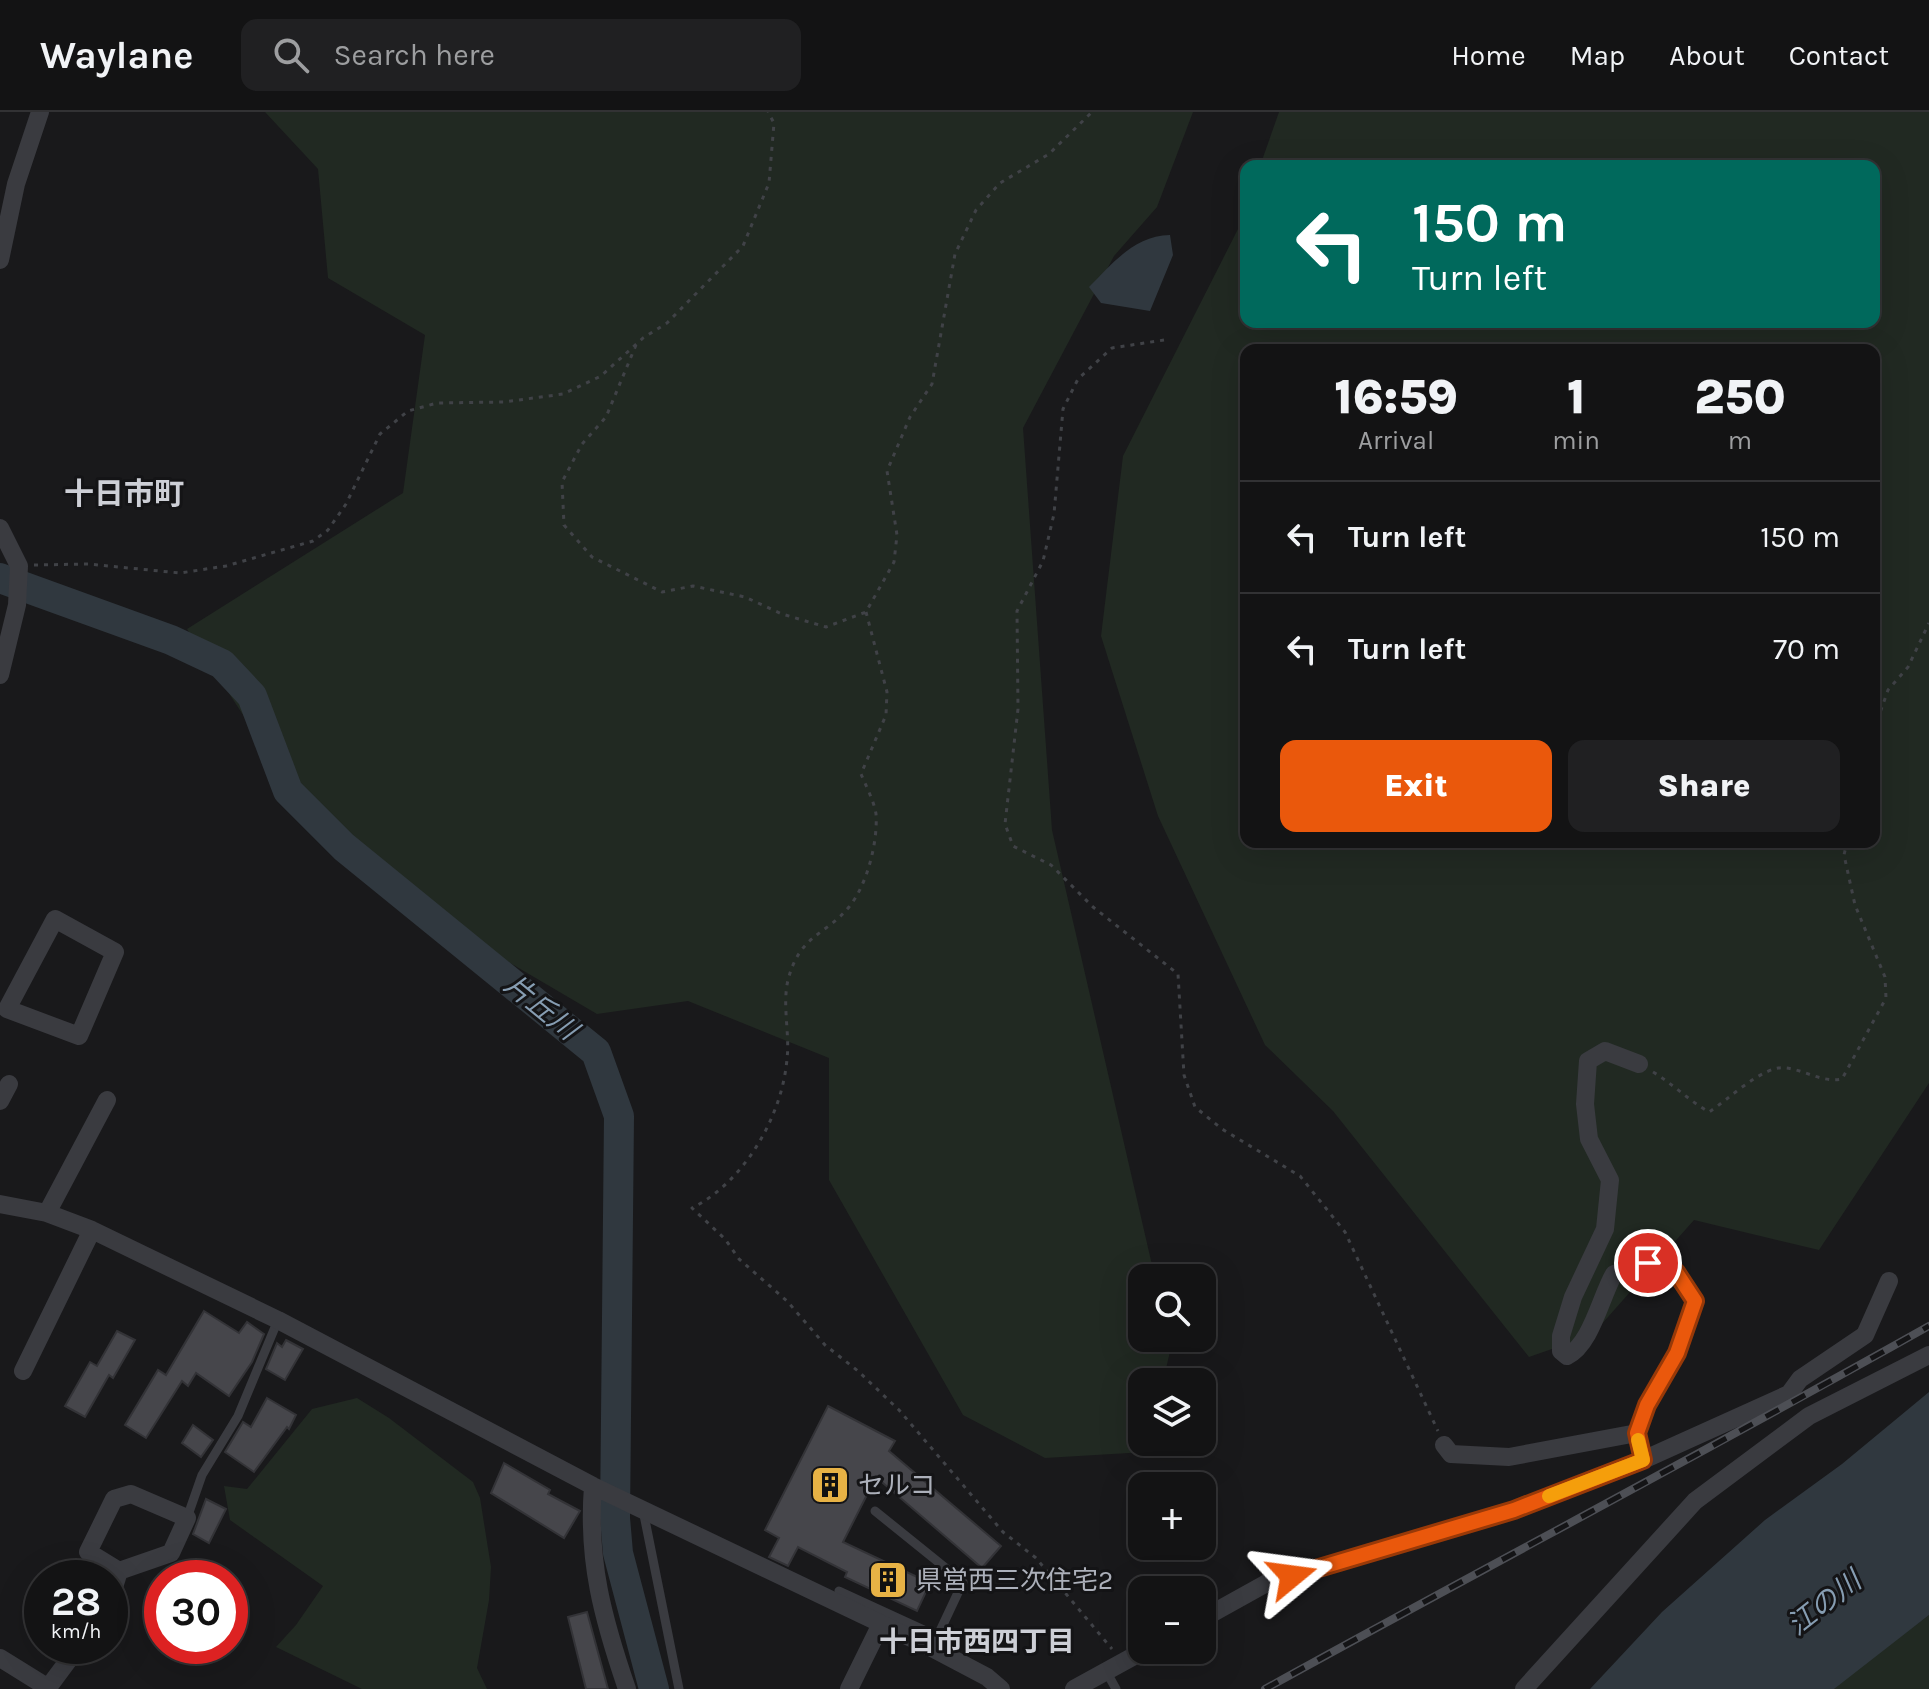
<!DOCTYPE html>
<meta charset="utf-8">
<style>
body{margin:0;font-family:Karla,"Noto Sans JP",sans-serif;background:#202022;color:#f1f3f6;height:100vh;display:flex;flex-direction:column;font-size:30px;white-space:nowrap}
*{box-sizing:border-box;margin:0}
p{font-size:26px;color:#9d9ea0}
.icon{flex:none;width:44px;height:44px;fill:none;stroke:currentColor;stroke-width:2;stroke-linecap:round;stroke-linejoin:round}
.map{position:relative;flex:1;overflow:hidden}
.details{position:absolute;left:1240px;top:232px;width:640px;height:504px;display:flex;flex-direction:column;background:#131314;border-radius:16px;box-shadow:0 8px 32px #0002,0 0 0 2px #323234}
.details>*{flex:none}
.hud{position:absolute;left:1240px;top:48px;width:640px;height:168px;border-radius:16px;box-shadow:0 8px 32px #0002,0 0 0 2px #323234;background:#00695c;color:#fff;overflow:hidden}
.controls{position:absolute;left:1128px;top:1152px;display:grid;gap:16px}
.controls a{display:grid;place-items:center;width:88px;height:88px;border-radius:16px;background:#131314;box-shadow:0 8px 32px #0002,0 0 0 2px #323234;font-size:40px}
.speed{position:absolute;left:24px;top:1448px;display:flex;gap:16px;font-size:40px;font-weight:700;text-align:center}
.speed>*{display:grid;place-content:center;width:104px;height:104px;border-radius:50%;background:#131314;box-shadow:0 8px 32px #0002,0 0 0 2px #323234;line-height:1}
.speed small{font-size:20px;font-weight:400}
.speed .limit{border:12px solid #d22;background:#fff;color:#111}
.pin{position:absolute;display:grid;place-items:center;width:68px;height:68px;color:#fff;margin:-34px;border:4px solid #fff;border-radius:50%;box-shadow:0 2px 8px #0007}
.me{position:absolute;width:88px;margin:-44px;rotate:74deg;stroke-linejoin:round;filter:drop-shadow(0 0 6px #0008)}
.turn{display:flex;align-items:center;gap:28px;height:168px;padding:0 40px;font-size:36px}
.turn .icon{width:104px;height:104px;stroke-width:2.5}
.turn b{display:block;font-size:56px;line-height:68px}
.eta{display:flex;justify-content:space-evenly;align-items:center;height:136px;text-align:center}
.eta b{font-size:48px;font-weight:800;line-height:56px}
.button{display:flex;gap:16px;margin-top:auto;padding:16px 40px}
.button a{flex:1;height:92px;border-radius:16px;background:#ea580c;color:#fff;font-size:32px;font-weight:800;line-height:92px;text-align:center}
.button a+a{background:#202022;color:#f1f3f6}
ul{padding:0;list-style:none}
li{display:flex;align-items:center;gap:24px;height:112px;padding:0 40px;border-top:2px solid #323234}
li div{flex:1}
li b{display:block;font-size:30px}
li em{font-style:normal}
header{display:flex;align-items:center;gap:48px;box-sizing:border-box;height:112px;padding:0 40px;background:#131314;border-bottom:2px solid #323234}
header strong{font-size:38px}
nav{display:flex;gap:44px;margin-inline-start:auto;font-size:28px}
.search{width:560px;height:72px;background:#202022;display:flex;align-items:center;gap:20px;box-sizing:border-box;padding:0 28px;border-radius:16px;color:#9d9ea0;font-size:30px}
.map>svg:first-child{display:block}
.green{fill:#212922;fill-rule:evenodd}
.water{fill:#30383f}
.lines{fill:none;stroke-linecap:round;stroke-linejoin:round}
.river{stroke:#30383f;stroke-width:30}
.building{fill:#46464b;stroke:#333337;stroke-width:2}
.path{stroke:#404247;stroke-width:3;stroke-dasharray:4 6;stroke-linecap:butt}
.service{stroke:#3a3b40;stroke-width:9}
.minor{stroke:#3a3b40;stroke-width:18}
.rail-casing{stroke:#4d4f55;stroke-width:8}
.rail{stroke:#141416;stroke-width:5;stroke-dasharray:15;stroke-linecap:butt}
.route-casing{stroke:#983908;stroke-width:20}
.route{stroke:#ea580c;stroke-width:14}
.slow{stroke:#f59e0b;stroke-width:14}
.labels{text-anchor:middle;dominant-baseline:central;stroke-width:6;stroke-linejoin:round;paint-order:stroke}
.poi-label{font-size:26px;fill:#acb0ba;stroke:#141416;text-anchor:start}
.water-label{font-size:28px;font-style:italic;fill:#869db2;stroke:#141416}
.neighbourhood-label{font-size:28px;font-weight:bold;fill:#cdcfd6;stroke:#141416}
.quarter-label{font-size:30px;font-weight:bold;fill:#cdcfd6;stroke:#141416}
</style>
<header>
<strong>Waylane</strong>
<div class="search"><svg class="icon" aria-label="search" viewBox="0 0 24 24"><circle cx="10" cy="10" r="6"/><path d="M15 15l6 6"/></svg>Search here</div>
<nav><a>Home</a><a>Map</a><a>About</a><a>Contact</a></nav>
</header>
<div class="map">
<svg width="1929" height="1577" viewBox="0 0 1929 1577">
<rect width="100%" height="100%" fill="#19191b"/>
<!-- green -->
<path class="green" d="M265,0H1193L1157,95L1114,144L1023,316L1052,718L1155,1166H1142V1226H1169L1171,1235L1163,1270H1142V1330H1149L1146,1340L1045,1346L963,1303L829,1068V946L688,889L597,902L432,805L296,684L187,517L403,381L425,223L328,166L318,57Z
M1279,0H1929V971L1819,1138L1694,1108L1592,1223L1529,1245L1333,999L1265,933L1158,704L1101,524L1123,344L1238,117L1246,93V210H1874V54H1260ZM1246,238H1874V730H1246Z
M357,1286L389,1306L473,1370L480,1386L491,1455L489,1488L477,1556L487,1577H362L276,1535L296,1513L323,1474L230,1408L224,1374L247,1377L312,1297Z
M1929,1503V1577H1834L1845,1566Z"/>
<!-- water -->
<path class="water" d="M1170,123L1173,143L1150,199L1101,191L1089,175C1113,151 1134,124 1170,123Z
M1929,1280V1503L1834,1577H1590L1662,1500L1765,1408L1842,1352Z"/>
<g class="lines">
<!-- river -->
<path class="river" d="M0,466L171,528L222,552L252,584L288,679L344,735L596,940L619,1004L615,1406L618,1441L654,1577"/>
</g>
<!-- building -->
<path class="building" d="M204,1199L239,1221L247,1210L264,1222L252,1250L229,1284L196,1261L188,1274L182,1269L146,1326L125,1313L158,1258L166,1263Z
M117,1219L135,1228L113,1266L109,1263L85,1305L65,1294L90,1250L97,1254Z
M286,1228L303,1237L285,1268L266,1257L277,1231L282,1235Z
M267,1286L296,1303L289,1317L287,1315L254,1360L225,1340L243,1310L251,1315Z
M828,1294L895,1329L889,1339L1001,1434L982,1456L876,1365L843,1430L930,1471L917,1499L845,1465L847,1460L798,1435L788,1454L769,1445L779,1426L765,1418Z
M193,1313L213,1328L201,1345L182,1331Z
M504,1351L550,1378L548,1382L580,1399L564,1426L491,1381Z
M206,1387L226,1397L209,1431L193,1422Z
M587,1500L608,1577H586L568,1505Z"/>
<g class="lines">
<!-- path -->
<path class="path" d="M1164,228L1112,236L1078,267L1063,297L1054,402L1043,449L1017,499L1018,597L1005,712L1013,734L1051,753L1093,795L1178,862L1184,963L1195,995L1222,1017L1300,1064L1345,1120L1438,1319
M636,233L606,305L582,332L562,370L564,413L592,445L662,480L693,474L745,485L782,502L826,515L866,500L894,450L897,423L887,359L910,305L932,272L955,142L976,98L1000,71L1049,42L1092,0
M34,453L88,452L180,461L226,454L313,429L328,418L346,392L380,322L408,299L437,291L504,290L563,282L601,264L643,226L667,211L743,134L769,71L774,11L768,0
M866,500L887,580L886,603L861,662C866,674 874,689 876,702C878,730 867,773 849,795C825,824 800,822 788,868C782,893 790,922 787,947C782,1005 744,1070 692,1096L725,1127L739,1147L787,1189L825,1233L858,1259L899,1298L1003,1420L1036,1446L1112,1537
M1874,618L1888,578L1908,555L1929,511
M1653,960C1673,972 1688,988 1709,1000C1728,988 1764,952 1786,956C1805,958 1822,971 1842,967L1886,886L1885,865L1855,793L1844,743L1847,730"/>
<!-- service -->
<path class="service" d="M643,1398L679,1577
M875,1399L963,1470L932,1536
M187,1406L202,1363L238,1304L278,1208
M839,1479L937,1524
M1106,1559L1116,1577"/>
<!-- minor -->
<path class="minor" d="M0,148L16,72L40,0
M0,416L19,454L17,493L0,563
M55,807L115,840L79,924L7,897Z
M1639,952L1605,939L1588,949L1585,992L1589,1027L1610,1068L1605,1117L1573,1185L1561,1224V1239L1567,1244C1591,1233 1601,1184 1614,1162C1660,1147 1668,1148 1695,1189L1677,1241L1647,1293L1637,1321L1643,1348
M0,989L9,972
M0,1092L47,1101L92,1118L278,1208L593,1374L932,1536L987,1565L1001,1577
M47,1101L107,988
M23,1259L92,1118
M1444,1333L1451,1342L1509,1345L1637,1321
M593,1374C587,1449 603,1507 627,1577
M110,1488L119,1459L171,1441L187,1406L131,1382L114,1387L88,1440L119,1459
M1202,1507L1265,1472L1514,1398L1643,1348L1789,1282L1800,1267L1865,1223L1889,1169
M0,1546L50,1577
M47,1577L79,1534
M849,1577L881,1512
M1074,1577L1145,1538
M1524,1577L1695,1389L1809,1304L1929,1243"/>
<!-- rail casing -->
<g class="rail-casing">
<path id="rail" d="M1265,1577C1486,1455 1709,1338 1929,1214"/>
</g>
<!-- rail -->
<use href="#rail" class="rail"/>
</g>
<g class="lines">
<!-- route casing -->
<g class="route-casing">
<path id="route" d="M1292,1464L1514,1398L1643,1348L1637,1321L1647,1293L1677,1241L1695,1189L1676,1160L1648,1151"/>
</g>
<!-- route -->
<use href="#route" class="route"/>
<!-- slow -->
<path class="slow" d="M1549,1384L1643,1348L1638,1328"/>
</g>
<!-- icons -->
<defs>
<g id="building-square" transform="scale(2)"><rect x="-9" y="-9" width="18" height="18" rx="4" fill="#e7b245" stroke="#141416"/><path d="M-4-6H4V6H1V3H-1V6H-4ZM-2.5-4.3h1.7v1.8h-1.7ZM.8-4.3h1.7v1.8H.8ZM-2.5-1h1.7V.8h-1.7ZM.8-1h1.7V.8H.8Z" fill="#111"/></g>
</defs>
<g fill-rule="evenodd">
<use href="#building-square" x="830" y="1373"/>
<use href="#building-square" x="888" y="1468"/>
</g>
<g class="labels">
<!-- poi labels -->
<g class="poi-label">
<text x="858" y="1373">セルコ</text>
<text x="916" y="1468">県営西三次住宅2</text>
</g>
<!-- water labels -->
<g class="water-label">
<text transform="translate(541 895) rotate(39)">片丘川</text>
<text transform="translate(1824 1491) rotate(-38)">江の川</text>
</g>
<!-- neighbourhood labels -->
<g class="neighbourhood-label">
<text x="977" y="1529">十日市西四丁目</text>
</g>
<!-- quarter labels -->
<g class="quarter-label">
<text x="124" y="382">十日市町</text>
</g>
</g>
</svg>
<div class="controls">
<a><svg class="icon" aria-label="search" viewBox="0 0 24 24"><circle cx="10" cy="10" r="6"/><path d="M15 15l6 6"/></svg></a>
<a><svg class="icon" aria-label="layers" viewBox="0 0 24 24"><path d="M12 4l9 5-9 5-9-5zM3 14l9 5 9-5"/></svg></a>
<a>+</a>
<a>−</a>
</div>
<div class="speed"><div>28<small>km/h</small></div><div class="limit">30</div></div>
<div class="pin" style="left:1648px;top:1151px;background:#d93025"><svg class="icon" aria-label="arrive" viewBox="0 0 24 24"><path d="M6 21V4h12l-3 4 3 4H6"/></svg></div>
<svg class="me" style="left:1292px;top:1464px" viewBox="-20 -20 40 40"><path d="M0-17L14 15 0 8-14 15z" fill="#ea580c" stroke="#fff" stroke-width="4"/></svg>
<div class="hud">
<div class="turn"><svg class="icon" aria-label="left" viewBox="0 0 24 24"><path d="M17 20v-9H6M10 6l-5 5 5 5"/></svg><div><b>150 m</b>Turn left</div></div>
</div>
<section class="details">
<div class="eta">
<div><b>16:59</b><p>Arrival</p></div>
<div><b>1</b><p>min</p></div>
<div><b>250</b><p>m</p></div>
</div>
<ul>
<li><svg class="icon" aria-label="left" viewBox="0 0 24 24"><path d="M17 20v-9H6M10 6l-5 5 5 5"/></svg><div><b>Turn left</b></div><em>150 m</em></li>
<li><svg class="icon" aria-label="left" viewBox="0 0 24 24"><path d="M17 20v-9H6M10 6l-5 5 5 5"/></svg><div><b>Turn left</b></div><em>70 m</em></li>
</ul>
<div class="button"><a>Exit</a><a>Share</a></div>
</section>
</div>
